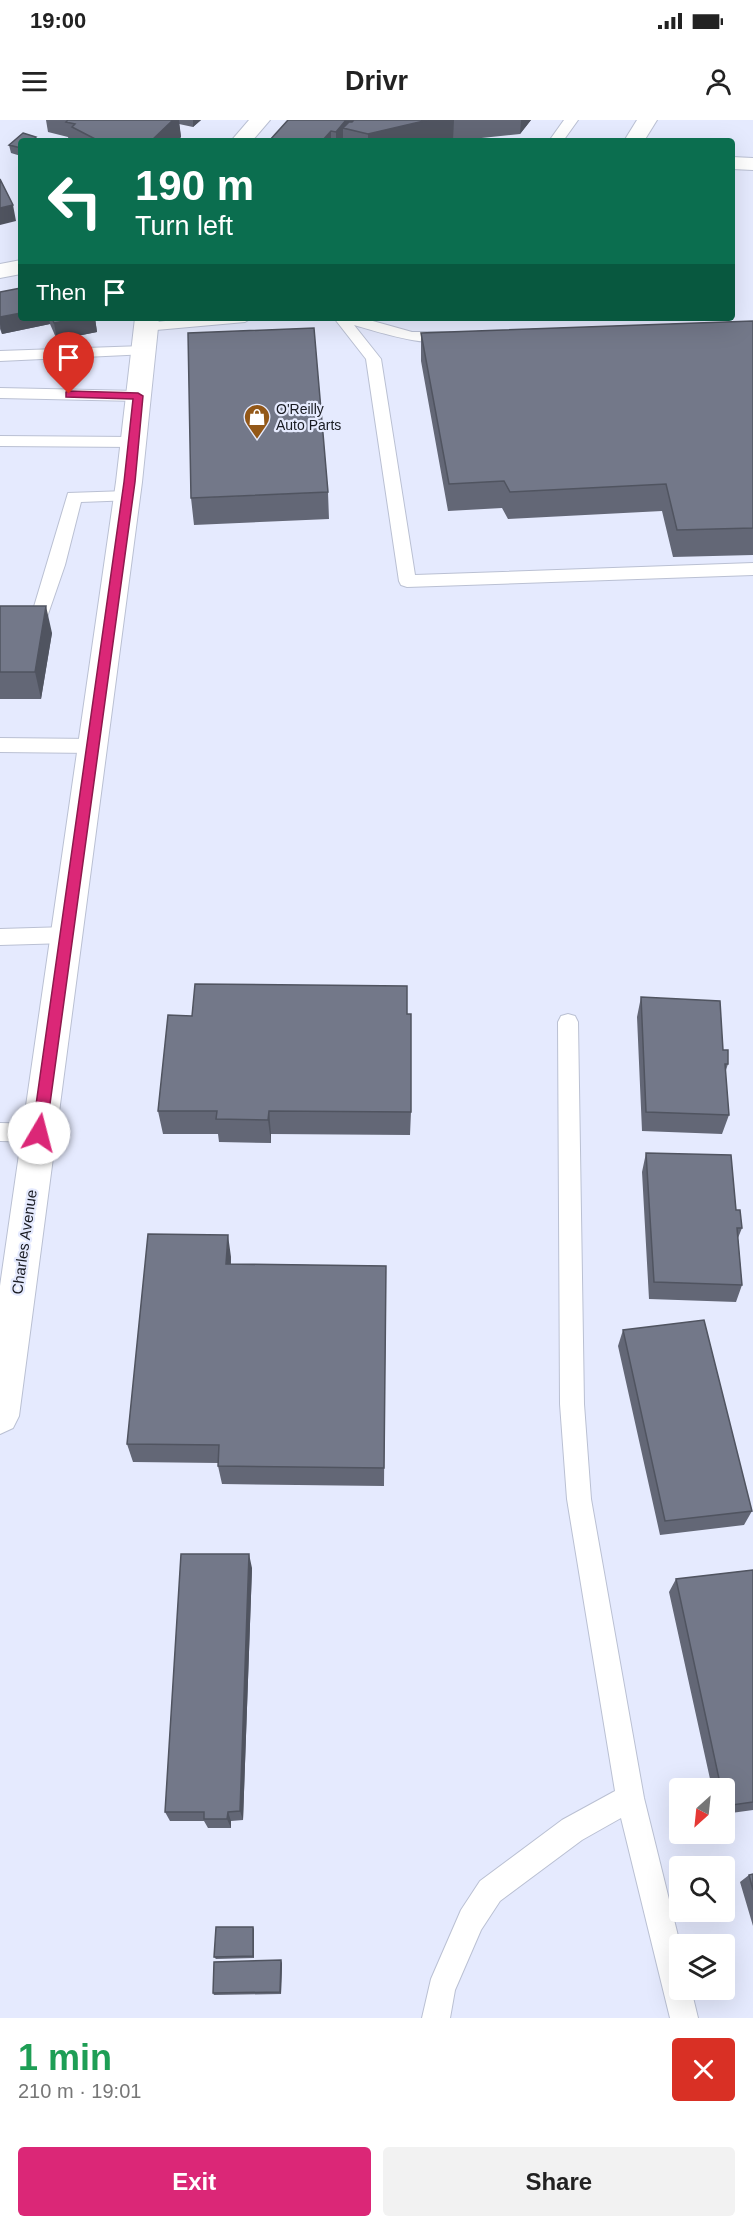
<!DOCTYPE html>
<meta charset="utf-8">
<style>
body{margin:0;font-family:Helvetica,sans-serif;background:#f2f2f2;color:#222;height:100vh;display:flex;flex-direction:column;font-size:22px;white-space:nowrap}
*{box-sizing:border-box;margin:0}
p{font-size:20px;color:#767676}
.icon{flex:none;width:33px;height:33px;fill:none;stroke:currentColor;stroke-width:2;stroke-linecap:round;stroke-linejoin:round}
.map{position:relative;height:1898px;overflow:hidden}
.drawer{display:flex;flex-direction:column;background:#fff;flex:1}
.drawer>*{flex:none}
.hud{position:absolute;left:18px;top:18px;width:717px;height:183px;border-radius:6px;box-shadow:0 6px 24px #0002;background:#0b6e4f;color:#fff;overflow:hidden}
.needle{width:39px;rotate:207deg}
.tools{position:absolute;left:669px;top:1658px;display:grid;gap:12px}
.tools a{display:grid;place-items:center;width:66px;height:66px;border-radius:6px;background:#fff;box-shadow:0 6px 24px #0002;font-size:30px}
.pin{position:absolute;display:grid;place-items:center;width:51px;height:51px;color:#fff;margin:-62px -26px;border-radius:50% 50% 50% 0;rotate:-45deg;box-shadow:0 0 6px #0007}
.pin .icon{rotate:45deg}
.me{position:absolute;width:66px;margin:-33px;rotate:8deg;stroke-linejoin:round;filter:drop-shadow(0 0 4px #0008)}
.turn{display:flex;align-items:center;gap:21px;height:126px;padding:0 18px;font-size:27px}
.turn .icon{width:78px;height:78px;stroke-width:2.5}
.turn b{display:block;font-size:42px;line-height:51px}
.then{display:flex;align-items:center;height:57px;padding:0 18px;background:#0003;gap:12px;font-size:22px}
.round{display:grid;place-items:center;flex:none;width:63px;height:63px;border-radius:6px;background:#f2f2f2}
.head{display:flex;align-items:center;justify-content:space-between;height:102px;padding:0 18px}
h1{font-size:36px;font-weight:600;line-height:45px;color:#1e9e55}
.cta{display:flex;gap:12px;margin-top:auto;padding:12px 18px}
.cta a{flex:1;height:69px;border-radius:6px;background:#db2777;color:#fff;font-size:24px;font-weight:600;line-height:69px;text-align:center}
.cta a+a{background:#f2f2f2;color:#222}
.status{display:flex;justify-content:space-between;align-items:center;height:42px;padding:0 30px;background:#fff;direction:ltr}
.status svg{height:16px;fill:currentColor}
header{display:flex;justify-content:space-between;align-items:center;height:78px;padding:0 18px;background:#fff;font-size:27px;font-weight:600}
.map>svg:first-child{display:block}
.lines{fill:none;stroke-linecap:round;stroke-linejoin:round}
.service-casing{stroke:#bac0d3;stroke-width:2}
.minor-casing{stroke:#bac0d3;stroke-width:2}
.tertiary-casing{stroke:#bac0d3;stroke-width:2}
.primary-casing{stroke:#bac0d3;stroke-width:2}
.service{fill:#fff;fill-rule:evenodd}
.minor{fill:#fff;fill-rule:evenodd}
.tertiary{fill:#fff;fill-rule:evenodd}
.primary{fill:#fff;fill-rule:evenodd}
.wall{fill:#636776}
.shaded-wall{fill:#505460}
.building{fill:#737889;stroke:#505460;stroke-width:1.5}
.route{fill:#db2777;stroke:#8e194d;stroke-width:1.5}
.labels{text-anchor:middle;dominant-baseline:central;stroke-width:4.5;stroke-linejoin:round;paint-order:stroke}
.far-poi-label{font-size:14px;fill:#181a21;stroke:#e5eafe;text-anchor:start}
.street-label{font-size:15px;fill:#181a21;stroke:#e5eafe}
</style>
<div class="status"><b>19:00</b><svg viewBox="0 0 49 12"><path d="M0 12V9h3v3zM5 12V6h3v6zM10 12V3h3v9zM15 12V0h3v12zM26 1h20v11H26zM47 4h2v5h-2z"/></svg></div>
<header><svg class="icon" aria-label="menu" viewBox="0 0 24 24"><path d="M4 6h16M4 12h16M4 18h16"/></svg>Drivr<svg class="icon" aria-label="person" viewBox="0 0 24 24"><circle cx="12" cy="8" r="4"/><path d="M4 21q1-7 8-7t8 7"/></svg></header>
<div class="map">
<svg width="753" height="1898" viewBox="0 0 753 1898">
<rect width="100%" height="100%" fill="#e5eafe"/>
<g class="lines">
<!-- service casing -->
<g class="service-casing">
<path id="service" d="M564,0H578L563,21H549Z
M196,198H252L245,202L145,211L138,207L145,203Z
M334,198H362L412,212H450L457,216C441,233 375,211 354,205L381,239L415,455L753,443V455L407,467L401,465L399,461L366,239Z
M143,226L148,228L151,231L148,234L0,241V231Z
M0,268L138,271L146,276L138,281L0,278Z
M0,316L133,317L141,322L133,327L0,326Z
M127,371L133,372L135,376L133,380L81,382L65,445L46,500L0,501V489L33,490L68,373Z
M0,618L93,619L99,621L102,626L99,631L93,633L0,632Z
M67,807L74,809L77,815L74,821L67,823L0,825V809Z
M568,894L575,896L578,902L584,1284L591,1379L644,1678L680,1824V1869H691L698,1898H670L621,1698L582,1720L500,1781L481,1810L455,1870L450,1898H422L431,1859L461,1790L480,1761L562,1700L615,1671L567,1379L560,1284L558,902L561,896Z
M0,1003L39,1004L47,1007L50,1013L47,1019L39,1022L0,1021Z"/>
</g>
<!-- minor casing -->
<g class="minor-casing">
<path id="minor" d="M637,0H657L644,21H624Z"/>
</g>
<!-- tertiary casing -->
<g class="tertiary-casing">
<path id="tertiary" d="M249,0H270L252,21H231Z
M135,198H159L142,362L19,1296L13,1308L0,1314V1166L116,362Z"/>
</g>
<!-- primary casing -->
<g class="primary-casing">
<path id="primary" d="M732,37L753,38V50L732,49Z
M21,140V154L0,158V144Z"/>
</g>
<!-- service -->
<use href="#service" class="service"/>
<!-- minor -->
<use href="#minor" class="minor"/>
<!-- tertiary -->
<use href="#tertiary" class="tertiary"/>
<!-- primary -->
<use href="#primary" class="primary"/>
</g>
<!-- wall -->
<path class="wall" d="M46,0H201L193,7L179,4L181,17L177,21H69L68,17L48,12Z
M288,0H531L520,14L453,21H269Z
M23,13L36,17L37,21H21V36L11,33L9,25Z
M0,172L21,198H95L97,212L57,220L50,204L2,214L0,209Z
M753,201V435L673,437L662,391L508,399L502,388L448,391L421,241V213Z
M328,372L329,399L194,405L191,378Z
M0,486L52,513L41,579H0Z
M641,877L723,930L728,944L725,953L729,995L722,1014L642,1011L637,897Z
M407,894L411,992L410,1015L271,1014V1023L219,1022L218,1014H163L158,991L192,896Z
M646,1033L736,1090L742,1108L738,1118L742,1165L736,1182L649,1179L642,1052Z
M231,1137V1144L386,1146L384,1366L222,1364L218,1346V1343L133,1342L127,1324Z
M623,1210L752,1391L744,1405L660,1415L618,1226Z
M252,1448L243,1700L231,1701V1708H208L204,1701H170L165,1692Z
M753,1450V1690L724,1694V1668H712L669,1472L676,1459Z
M753,1754V1806L740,1762L749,1755Z
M253,1807L254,1810V1838L216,1839L214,1837Z
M282,1843L281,1874L214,1875L213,1873Z"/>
<!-- shaded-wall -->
<path class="shaded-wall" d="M173,0H179L181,17L177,21H151Z
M193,0H201L193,7Z
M340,0H355L343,8V21H336V12Z
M428,0H454L453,21H368V14Z
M521,0H531L520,14Z
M331,11V21H322Z
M13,85L16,101L0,105V88Z
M21,193V198H49L50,204L2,214L0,204V197Z
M80,198H95L97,212L57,220L54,203Z
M46,486L52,513L41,579L35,552Z
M269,991L271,1014V1023L268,1000Z
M228,1115L231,1137L229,1165L226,1144Z
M249,1434L252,1448L243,1700L240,1691Z
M228,1692L231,1701V1708L227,1699Z
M253,1807L254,1810V1838L253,1836Z
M281,1840L282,1843L281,1874L280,1872Z"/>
<!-- building -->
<path class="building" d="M68,0H173L151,21H99L72,7L75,4L66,2Z
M288,0H346L336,12L331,11L322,21H269Z
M354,0H428L368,14L343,8L349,2H352Z
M23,13L36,17L31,21H21V28L9,25Z
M0,59L13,85L0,88Z
M21,168V193L0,197V172Z
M52,198H80L54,203Z
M753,201V408L677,410L666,364L510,372L504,361L449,364L421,213Z
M314,208L328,372L191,378L188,213Z
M0,486H46L35,552H0Z
M195,864L407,866V894H411V992L269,991L268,1000L216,999L217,991H158L168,895L192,896Z
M641,877L720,881L723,930H728V944H725L729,995L646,992Z
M646,1033L731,1035L736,1090H740L742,1108H737L742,1165L654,1162Z
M148,1114L228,1115L226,1144L386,1146L384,1348L218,1346L219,1325L127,1324Z
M704,1200L752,1391L665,1401L623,1210Z
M181,1434H249L240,1691L228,1692L227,1699H204V1692H165Z
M753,1450V1682L725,1686L724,1668H721L676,1459Z
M753,1754V1770L749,1755Z
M216,1807H253V1836L214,1837Z
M281,1840L280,1872L213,1873L214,1842Z"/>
<!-- route -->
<path class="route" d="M69,271L138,273L143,276L135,362L46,1013L44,1017H34L32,1013L124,362L133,279L66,277V272Z"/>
<!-- icons -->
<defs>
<g id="shop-pin" transform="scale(1.35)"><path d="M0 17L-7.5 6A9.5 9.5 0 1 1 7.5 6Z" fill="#935818" stroke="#e5eafe"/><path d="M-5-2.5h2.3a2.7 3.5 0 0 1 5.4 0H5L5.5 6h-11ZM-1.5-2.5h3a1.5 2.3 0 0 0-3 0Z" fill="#fff"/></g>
</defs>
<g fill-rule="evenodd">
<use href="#shop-pin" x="257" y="297"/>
</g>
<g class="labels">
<!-- far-poi labels -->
<g class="far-poi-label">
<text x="276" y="289">O'Reilly<tspan x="276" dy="16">Auto Parts</tspan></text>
</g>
<!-- street labels -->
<g class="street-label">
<text transform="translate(24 1122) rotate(-82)">Charles Avenue</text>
</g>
</g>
</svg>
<div class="tools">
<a><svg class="needle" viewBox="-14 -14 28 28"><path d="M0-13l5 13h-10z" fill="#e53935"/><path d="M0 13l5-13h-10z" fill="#767676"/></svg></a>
<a><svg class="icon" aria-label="search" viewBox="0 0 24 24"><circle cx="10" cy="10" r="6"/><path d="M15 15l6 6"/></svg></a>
<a><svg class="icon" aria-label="layers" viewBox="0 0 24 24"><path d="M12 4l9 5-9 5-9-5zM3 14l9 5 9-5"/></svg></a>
</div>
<div class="pin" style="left:69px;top:274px;background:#d93025"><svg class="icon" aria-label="arrive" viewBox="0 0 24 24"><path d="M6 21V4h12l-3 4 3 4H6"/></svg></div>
<svg class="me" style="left:39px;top:1013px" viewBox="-20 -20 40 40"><circle r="19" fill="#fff"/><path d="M0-13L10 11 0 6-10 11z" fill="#db2777"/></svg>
<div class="hud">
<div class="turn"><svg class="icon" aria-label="left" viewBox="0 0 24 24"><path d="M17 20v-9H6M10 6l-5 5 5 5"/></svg><div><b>190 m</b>Turn left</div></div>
<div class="then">Then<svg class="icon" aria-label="arrive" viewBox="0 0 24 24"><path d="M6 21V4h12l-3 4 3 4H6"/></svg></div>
</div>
</div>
<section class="drawer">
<div class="head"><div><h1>1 min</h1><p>210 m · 19:01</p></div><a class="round" style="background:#d93025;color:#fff"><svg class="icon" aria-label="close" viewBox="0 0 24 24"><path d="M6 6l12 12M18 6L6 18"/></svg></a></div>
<div class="cta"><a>Exit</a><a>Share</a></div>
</section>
